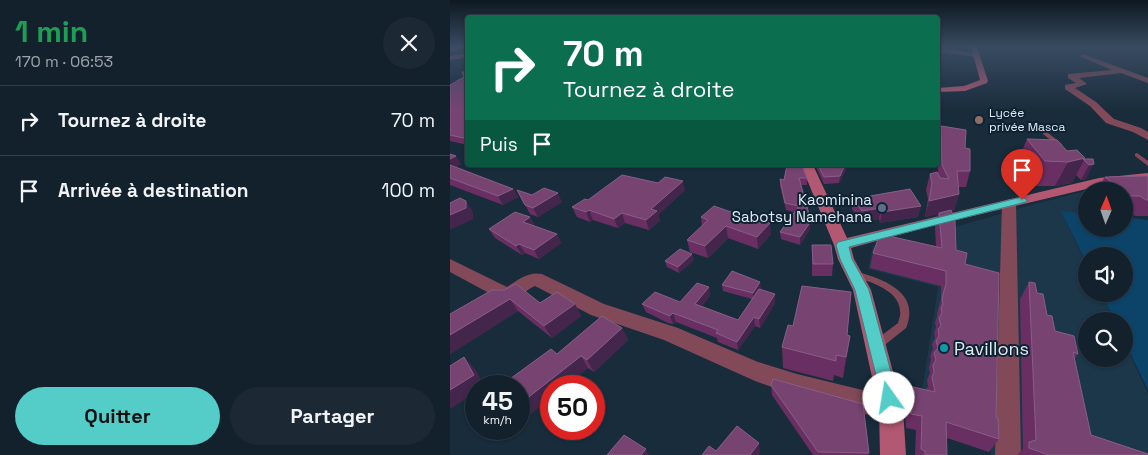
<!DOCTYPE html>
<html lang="fr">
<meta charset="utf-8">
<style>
body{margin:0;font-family:"Space Grotesk",sans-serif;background:#1c2935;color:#f1f3f6;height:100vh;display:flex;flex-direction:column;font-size:19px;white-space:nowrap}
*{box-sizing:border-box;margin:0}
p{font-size:16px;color:#9da3aa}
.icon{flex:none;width:28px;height:28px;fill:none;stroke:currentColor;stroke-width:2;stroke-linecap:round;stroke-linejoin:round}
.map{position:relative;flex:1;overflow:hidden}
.details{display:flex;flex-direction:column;background:#13212d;width:450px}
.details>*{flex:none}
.guide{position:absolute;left:15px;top:15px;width:475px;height:152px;border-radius:5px;box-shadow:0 1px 4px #0004,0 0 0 1px #323e49;background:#0b6e4f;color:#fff;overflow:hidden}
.needle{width:32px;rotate:2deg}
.controls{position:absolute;left:628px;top:182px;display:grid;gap:10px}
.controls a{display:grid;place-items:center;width:55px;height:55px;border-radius:50%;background:#13212d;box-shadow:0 1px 4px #0004,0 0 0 1px #323e49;font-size:25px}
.speed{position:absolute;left:15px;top:375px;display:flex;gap:10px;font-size:25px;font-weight:700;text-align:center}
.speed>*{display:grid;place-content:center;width:65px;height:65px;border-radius:50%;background:#13212d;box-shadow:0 1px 4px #0004,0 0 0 1px #323e49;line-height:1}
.speed small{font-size:12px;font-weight:400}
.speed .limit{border:8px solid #d22;background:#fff;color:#111}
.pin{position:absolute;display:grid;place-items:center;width:42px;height:42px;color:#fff;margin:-51px -21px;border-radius:50% 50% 50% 0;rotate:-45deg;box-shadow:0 0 5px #0007}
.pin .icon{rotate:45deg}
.me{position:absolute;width:55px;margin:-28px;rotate:347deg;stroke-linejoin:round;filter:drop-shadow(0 0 4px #0008)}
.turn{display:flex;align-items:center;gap:18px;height:105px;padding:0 15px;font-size:22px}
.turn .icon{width:65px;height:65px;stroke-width:2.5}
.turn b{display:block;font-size:35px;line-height:42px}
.then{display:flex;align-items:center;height:48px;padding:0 15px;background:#0003;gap:10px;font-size:19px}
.round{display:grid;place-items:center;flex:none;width:52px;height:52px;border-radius:26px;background:#1c2935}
.overview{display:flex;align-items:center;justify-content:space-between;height:85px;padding:0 15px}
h1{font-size:30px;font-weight:700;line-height:38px;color:#1e9e55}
.button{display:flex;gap:10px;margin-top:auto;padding:10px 15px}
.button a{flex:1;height:58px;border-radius:30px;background:#54cdc8;color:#111;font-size:20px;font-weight:700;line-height:58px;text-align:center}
.button a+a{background:#1c2935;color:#f1f3f6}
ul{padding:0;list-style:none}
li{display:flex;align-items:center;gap:15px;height:70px;padding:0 15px;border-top:1px solid #323e49}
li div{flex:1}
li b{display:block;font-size:19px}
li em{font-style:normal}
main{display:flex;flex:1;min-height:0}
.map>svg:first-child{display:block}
.built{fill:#1c364a}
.green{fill:#0c4469}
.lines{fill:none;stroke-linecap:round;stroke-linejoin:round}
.lane{fill:#824959;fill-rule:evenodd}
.street{fill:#824959;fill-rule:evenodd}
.secondary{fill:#b25873;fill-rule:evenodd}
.wall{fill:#6a2f62}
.shaded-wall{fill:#44254c}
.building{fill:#774472;stroke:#875e87}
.route{fill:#54cdc8;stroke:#378582}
.education-dot{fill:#8d6e63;stroke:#0f2232;stroke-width:2}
.service-dot{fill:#5c6f8a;stroke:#0f2232;stroke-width:2}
.culture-dot{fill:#0f9aa8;stroke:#0f2232;stroke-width:2}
.labels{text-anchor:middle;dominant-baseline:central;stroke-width:4;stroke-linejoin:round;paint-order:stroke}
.far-poi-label{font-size:12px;fill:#e0ecf6;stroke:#0f2232;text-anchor:start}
.poi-label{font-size:15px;fill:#e0ecf6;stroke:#0f2232;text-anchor:end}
.near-poi-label{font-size:18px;fill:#e0ecf6;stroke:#0f2232;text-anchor:start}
</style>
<main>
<section class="details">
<div class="overview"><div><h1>1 min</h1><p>170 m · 06:53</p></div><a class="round"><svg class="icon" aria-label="close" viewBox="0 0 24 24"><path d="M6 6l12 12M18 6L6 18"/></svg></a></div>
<ul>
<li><svg class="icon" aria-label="right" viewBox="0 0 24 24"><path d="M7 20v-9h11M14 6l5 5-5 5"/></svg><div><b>Tournez à droite</b></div><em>70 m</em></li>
<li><svg class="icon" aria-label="arrive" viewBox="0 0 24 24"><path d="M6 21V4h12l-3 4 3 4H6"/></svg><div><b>Arrivée à destination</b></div><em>100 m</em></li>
</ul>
<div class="button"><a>Quitter</a><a>Partager</a></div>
</section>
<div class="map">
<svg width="698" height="455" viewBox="0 0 698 455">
<rect width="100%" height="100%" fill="#192c3c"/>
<!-- built -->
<path class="built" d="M636,191V215L612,213L636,264V294H651L664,321H636V359H674V342L698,393V455H541V429L471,398L488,287L418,269L423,245L485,256L495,230L581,205Z"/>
<!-- green -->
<path class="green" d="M611,211L636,214V229H674V217L698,220V390L674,340V321H665L651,294H674V256H636V262Z"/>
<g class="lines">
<!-- lane -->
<path class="lane" d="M593,132H597L612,144V146H608L593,134Z
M687,153L698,161V166L685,156V154Z
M405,271C432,279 471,291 456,328L431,348L427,349L423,348L422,345L423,342L448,323C449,319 451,315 450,311C450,290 418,281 402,276L401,274L402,272Z"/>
<!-- street -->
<path class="street" d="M488,48L526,53L529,55L526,57L488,52Z
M18,53V57L0,60V56Z
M633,54L698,78V83L671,73L629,78L637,84L625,88L646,102L664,119L691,128L698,132V140L683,132L656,123L640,106L615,89V85L626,83L618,78V74L662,70L631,57L630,56Z
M559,199L566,203L571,455H545L552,203Z
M0,259L57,287C67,280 79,271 92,274L154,304L228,328L308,362L347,374L441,397L449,401L453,409L449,417L441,421L347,396L305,381L214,340L141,315L85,286C73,291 66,304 52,300L0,272Z"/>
<!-- secondary -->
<path class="secondary" d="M521,47H527L538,81L537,83L515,91L488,92V88L514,86L530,80Z
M351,165H363L397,238L649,178L698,173V181L649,186L481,226L401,248L404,259L421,290L453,409L456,455H430L429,409L403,290L388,259L384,245Z"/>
</g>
<!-- wall -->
<path class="wall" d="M0,47H17L8,52H0Z
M18,72V145L0,141V85L14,77Z
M491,126L515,148L520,171L516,187H508L509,194L504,211H501L506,250L515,264L546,417L549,439L539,452L497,438V455H465L466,430L456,428L454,400L459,386L476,390L478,386L477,380L480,373L479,368L481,360L480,356L483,349L482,344L485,338L484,333L486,327L485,323L487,317V314L491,299V286L420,268L423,253L486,247L485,227L488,214L475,217L478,199L476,190L480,174L488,173V140Z
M577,139L617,151L635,158L634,159H643L636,179L631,180L626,175L622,183L605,186H584L567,163Z
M0,154L11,164L6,167L63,189L68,197L53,205L0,185Z
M337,165L357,178V185H351L360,229L350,245L331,239L330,232L344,212L336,210L330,186V179L334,180Z
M365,165H398L389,183L374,184Z
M698,176V216H685L680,212H674V191H646L655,177Z
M67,190L82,195L112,202L88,217L80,214Z
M235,190L208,215L210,221L199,230L175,223L168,228L143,220L140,222L127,217L122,207L138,200Z
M403,199L471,206L468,217L430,223L429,219L410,223L402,209Z
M80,217L85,226L107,234L111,243L89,259L75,253L72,255L45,238L39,229Z
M251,217L321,234L308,249L278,238L258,258L240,252L237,240L252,226Z
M362,245L383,264L382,276H362Z
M242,254L244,260L229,273L217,267L215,261Z
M579,282L587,293L605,331L628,354L624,359L641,435L698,455H567L573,449L570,299Z
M272,285L311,288L310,289L325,303L310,328L305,326L288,350L268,342L267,338L226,322L223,324L218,323L196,312L192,304L230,302L259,287L260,296L252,306L288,320L302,299L273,291Z
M54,290L90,303L125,304L131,316L102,338L68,311L0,354V314Z
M172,328L178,340L144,372L138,368L115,386H101L81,414L69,401L107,354Z
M397,335L400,336L393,378L384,375L383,381L333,368L332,347Z
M321,385L419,453L418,455H363L322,395Z"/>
<!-- shaded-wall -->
<path class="shaded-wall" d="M10,47H17L8,52L6,49Z
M6,156L11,164L0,170V159Z
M635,158L622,183L605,186L618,162Z
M644,164L636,179L631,180L639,165Z
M395,165H398L389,183L390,176Z
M233,181L235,190L208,215L210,221L199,230L196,220L201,209Z
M63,189L68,197L53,205L48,196Z
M108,193L112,202L88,217L83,208Z
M509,194L504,211L489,214V213L488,214L475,217L479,201Z
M16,201L23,212V219L0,230V215Z
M471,206L468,217L430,223L432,212Z
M431,208L429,219L410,223L412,211Z
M139,210L143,220L140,222L136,212Z
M172,213L175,223L168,228L164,219Z
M80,217L85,226L73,222Z
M361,221L360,229L350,245V237Z
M320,223L321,234L308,249L307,237Z
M276,226L278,238L258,258L255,246Z
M107,234L111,243L89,259L84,250Z
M69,244L75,253L72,255L66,246Z
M242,254L244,260L229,273L228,267Z
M310,282L311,288L303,299V293Z
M259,287L260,296L247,312L245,304Z
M325,294V303L310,328L309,319Z
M60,299L68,311L0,354V335Z
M125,304L131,316L102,338L94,326Z
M223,313L226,322L223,324L220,316Z
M304,317L305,326L288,350L287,342Z
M172,328L178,340L144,372L137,360Z
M400,336L397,357L393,378L396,357Z
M131,356L138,368L115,386H101V398L81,414L71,403Z
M14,357L25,369L35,386H26V392L0,409V390Z
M309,443L310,453L309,455H300Z
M196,449L199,455H191Z"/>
<!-- building -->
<path class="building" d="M0,47H10L6,49H0Z
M12,72H18V139L0,135V85L14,77Z
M491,126L516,130L515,148L520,149V171H507L509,194L479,201L482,183L480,174L487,172L490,178L499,179L492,165Z
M577,139L607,140L617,151L627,150L635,158L618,162L595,161Z
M0,154L6,156L0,159Z
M633,159H643L644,164L639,165Z
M0,165L63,189L48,196L0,178Z
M337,165H352L357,178H349L361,221L350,237L330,232L349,206L335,203L330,179L334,180Z
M368,165H395L390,176L374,177Z
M172,175L208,183L215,177L233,181L201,209L207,211L196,220L172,213L164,219L139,210L136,212L122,207L135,199L138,200Z
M698,176V200H696L690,196H678L674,192V191H673L655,177Z
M94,188L108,193L83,208L75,205L67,190L82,195Z
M460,189L471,206L432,212L431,208L412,211L403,199Z
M10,198L16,201V208L0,215V203Z
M264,206L295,217L297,215L320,223L307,237L276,226L255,246L237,240L258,220L251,217Z
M501,210L505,221L506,250L517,253L515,264L549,273L546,417L548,418L549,439L496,422L497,455H475V451L471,449L472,416L461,414L459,386L485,392L482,377L484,372L483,365L486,360L484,353L488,348L486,341L489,336L488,329L491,326L489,318L492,313L491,308L493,304L492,298L496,284V271L423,253L430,234L492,248L489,213Z
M65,212L80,217L73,222L107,234L84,250L69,244L66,246L39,229Z
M362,245H381L383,264H363Z
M230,249L242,254L228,267L215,261Z
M282,271L310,282L303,293L272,285Z
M579,282L585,283L587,293L593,294L597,315L602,316L605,331L624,336L628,354L623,352L641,435L698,454V455H599L579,448V442L586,440Z
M247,283L259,287L245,304L288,320L309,289L325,294L309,319L304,317L287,342L266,333L268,330L223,313L220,316L215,314L192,304L205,292L230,302Z
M66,284L90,303L107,292L125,304L94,326L60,299L0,335V314L42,290H54Z
M352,286L401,292L397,335L400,336L396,357L386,355V361L332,347L338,325L343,326Z
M152,316L172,328L137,360L131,356L71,403L69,401V386H55L53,384L101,349L107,354Z
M14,357L24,375L0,390V366Z
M323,379L413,404L419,453L368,452L321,385Z
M287,426L309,443L300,455H252L259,446L266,451Z
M174,435L196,449L191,455H157Z"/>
<!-- sky -->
<linearGradient id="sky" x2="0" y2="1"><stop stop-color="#0e1821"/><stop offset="0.42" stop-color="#384b61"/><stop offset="1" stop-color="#384b61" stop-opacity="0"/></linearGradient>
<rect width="698" height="111" fill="url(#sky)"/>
<!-- route -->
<path class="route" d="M572,197L577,200L576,202L399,247L402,259L419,290L448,398L445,404L439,407L433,404L405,290L390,259L386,245L388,242Z"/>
<!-- markers -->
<circle class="education-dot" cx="529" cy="120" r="5"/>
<circle class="service-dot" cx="432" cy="208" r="5"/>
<circle class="culture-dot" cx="494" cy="348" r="5"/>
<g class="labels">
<!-- far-poi labels -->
<g class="far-poi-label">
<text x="539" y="113">Lycée<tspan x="539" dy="14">privée Masca</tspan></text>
</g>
<!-- poi labels -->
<g class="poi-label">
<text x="422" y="199">Kaominina<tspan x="422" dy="17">Sabotsy Namehana</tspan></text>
</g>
<!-- near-poi labels -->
<g class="near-poi-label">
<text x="504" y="348">Pavillons</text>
</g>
</g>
</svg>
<div class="controls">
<a><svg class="needle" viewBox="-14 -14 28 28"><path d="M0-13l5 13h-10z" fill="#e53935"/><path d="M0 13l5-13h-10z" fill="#9da3aa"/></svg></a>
<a><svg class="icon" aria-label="sound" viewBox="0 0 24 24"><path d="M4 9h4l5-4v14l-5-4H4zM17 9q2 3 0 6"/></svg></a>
<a><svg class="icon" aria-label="search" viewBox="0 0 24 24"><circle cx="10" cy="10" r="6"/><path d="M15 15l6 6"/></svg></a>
</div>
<div class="speed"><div>45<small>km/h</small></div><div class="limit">50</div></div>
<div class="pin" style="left:572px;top:200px;background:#d93025"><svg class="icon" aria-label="arrive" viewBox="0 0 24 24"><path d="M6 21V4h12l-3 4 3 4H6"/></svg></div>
<svg class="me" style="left:439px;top:398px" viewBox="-20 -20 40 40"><circle r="19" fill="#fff"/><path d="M0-13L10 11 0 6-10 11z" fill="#54cdc8"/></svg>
<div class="guide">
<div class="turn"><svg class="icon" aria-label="right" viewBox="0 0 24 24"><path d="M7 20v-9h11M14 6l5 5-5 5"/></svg><div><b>70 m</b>Tournez à droite</div></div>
<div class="then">Puis<svg class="icon" aria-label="arrive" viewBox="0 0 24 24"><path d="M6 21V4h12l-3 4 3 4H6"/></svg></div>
</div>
</div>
</main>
